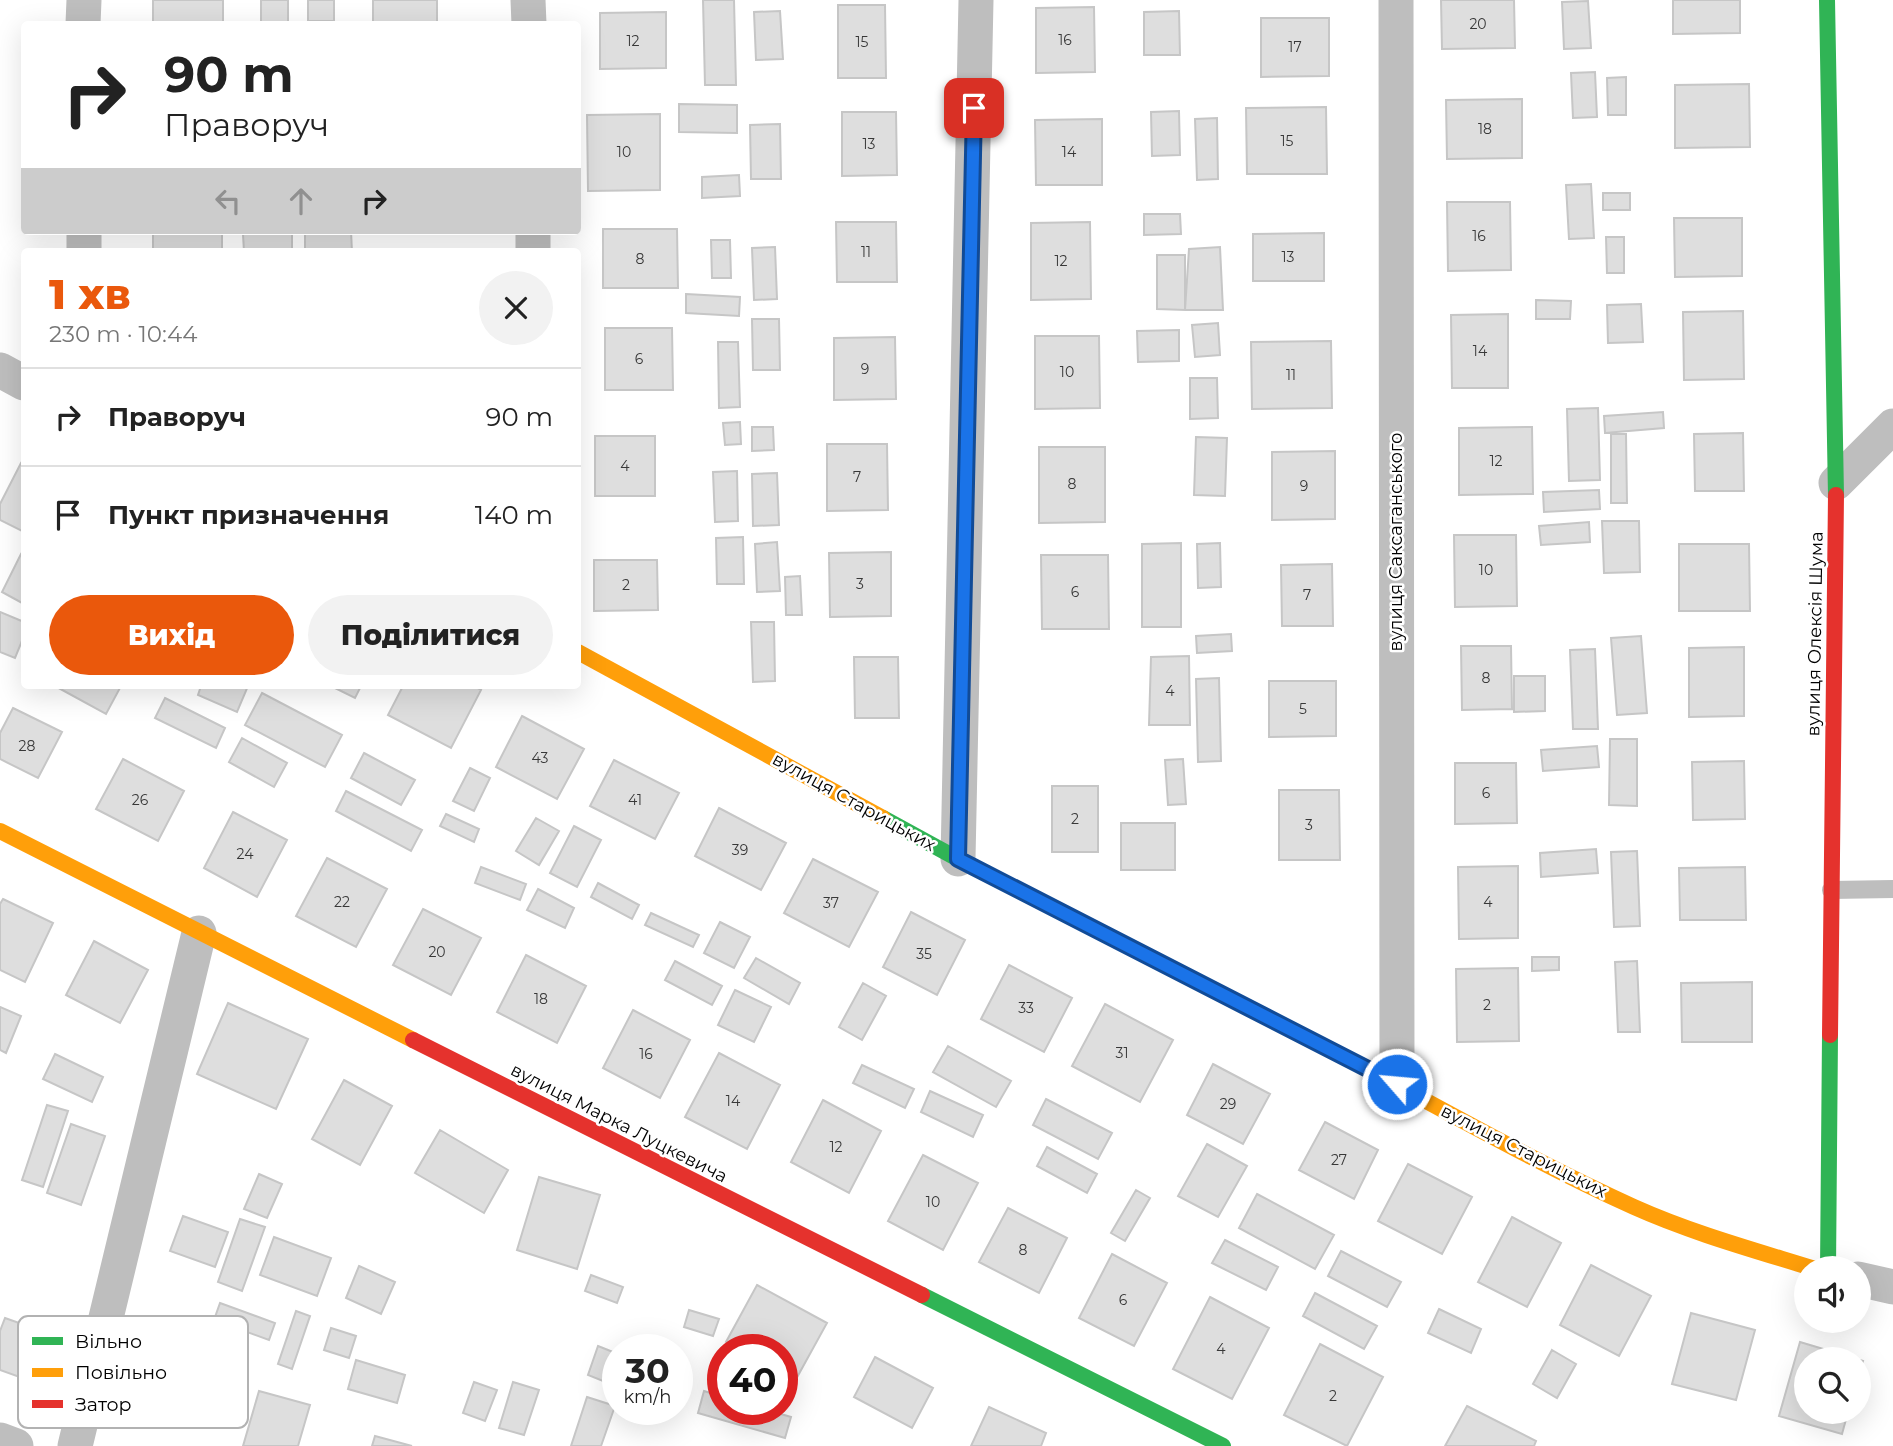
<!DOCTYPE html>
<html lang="uk">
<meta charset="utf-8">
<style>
body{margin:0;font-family:Montserrat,sans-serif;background:#f2f2f2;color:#222;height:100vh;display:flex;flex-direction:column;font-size:26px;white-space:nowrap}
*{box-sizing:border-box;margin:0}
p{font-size:23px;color:#767676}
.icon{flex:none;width:38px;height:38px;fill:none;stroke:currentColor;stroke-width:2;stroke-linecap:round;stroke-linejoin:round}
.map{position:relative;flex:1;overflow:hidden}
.side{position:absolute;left:21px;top:248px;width:560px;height:441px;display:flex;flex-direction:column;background:#fff;border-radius:7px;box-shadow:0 7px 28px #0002}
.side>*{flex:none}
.hud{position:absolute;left:21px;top:21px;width:560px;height:214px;border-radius:7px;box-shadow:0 7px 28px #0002;background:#fff;color:#222;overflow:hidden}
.fabs{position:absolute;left:1794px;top:1256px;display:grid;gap:14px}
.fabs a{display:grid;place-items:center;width:77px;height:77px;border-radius:50%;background:#fff;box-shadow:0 7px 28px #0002;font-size:35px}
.speed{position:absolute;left:602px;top:1334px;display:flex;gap:14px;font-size:35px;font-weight:700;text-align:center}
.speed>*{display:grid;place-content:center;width:91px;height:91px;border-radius:50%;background:#fff;box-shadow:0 7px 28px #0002;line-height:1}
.speed small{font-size:18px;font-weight:400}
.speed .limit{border:10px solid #d22;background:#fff;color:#111}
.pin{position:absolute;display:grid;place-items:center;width:60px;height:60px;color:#fff;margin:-30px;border-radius:14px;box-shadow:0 4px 10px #0006}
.me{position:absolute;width:77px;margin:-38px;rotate:297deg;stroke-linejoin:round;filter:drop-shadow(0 0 5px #0008)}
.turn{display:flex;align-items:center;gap:24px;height:147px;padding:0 28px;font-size:32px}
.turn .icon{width:91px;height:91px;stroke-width:2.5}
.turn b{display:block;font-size:49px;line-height:60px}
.lanes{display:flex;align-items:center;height:66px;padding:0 28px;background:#0003;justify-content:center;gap:35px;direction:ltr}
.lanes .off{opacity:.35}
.round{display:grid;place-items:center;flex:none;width:74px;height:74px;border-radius:37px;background:#f2f2f2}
.summary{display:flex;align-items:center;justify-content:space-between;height:119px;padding:0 28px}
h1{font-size:42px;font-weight:800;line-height:52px;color:#ea580c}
.primary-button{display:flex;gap:14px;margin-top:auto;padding:14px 28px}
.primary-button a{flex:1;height:80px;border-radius:42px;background:#ea580c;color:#fff;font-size:28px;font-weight:800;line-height:80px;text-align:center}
.primary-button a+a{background:#f2f2f2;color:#222}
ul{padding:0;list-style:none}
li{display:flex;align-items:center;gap:21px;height:98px;padding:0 28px;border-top:2px solid #e0e0e0}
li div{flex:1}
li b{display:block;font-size:26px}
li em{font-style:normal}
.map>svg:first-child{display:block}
.building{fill:#dedede;stroke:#c6c6c6;stroke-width:2}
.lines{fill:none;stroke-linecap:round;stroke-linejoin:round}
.lane{stroke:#bebebe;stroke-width:18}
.street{stroke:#bebebe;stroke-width:35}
.fast{stroke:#30b455;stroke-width:16}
.slow{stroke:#ff9f0a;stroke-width:16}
.jam{stroke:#e5322d;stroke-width:16}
.route-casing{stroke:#114b97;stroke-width:18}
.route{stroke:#1a73e8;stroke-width:12}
.labels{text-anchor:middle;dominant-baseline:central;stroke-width:5;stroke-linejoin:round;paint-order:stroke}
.number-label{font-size:14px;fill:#383838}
.street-label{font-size:18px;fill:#000;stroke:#fff}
.key{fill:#fff;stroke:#b2b2b2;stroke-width:2}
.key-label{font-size:19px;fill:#000}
</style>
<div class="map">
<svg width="1893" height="1446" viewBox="0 0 1893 1446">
<rect width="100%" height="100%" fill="#fff"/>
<!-- building -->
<path class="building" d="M153,0H223V24H153Z
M261,0H288V24H261Z
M308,0H334V21H308Z
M373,0H437V24H373Z
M703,0H734L736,85H705Z
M1441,0H1514L1515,48L1442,49Z
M1673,0H1740V33L1673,34Z
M1588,1L1591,48L1564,49L1562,2Z
M838,5H885L886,78H838Z
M1094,7L1095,72L1036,73V8Z
M780,11L783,59L756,60L754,12Z
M1179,11L1180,55H1144V12Z
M666,12V68L600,69V13Z
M1261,18H1329V76L1261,77Z
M1595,72L1597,117L1573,118L1571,73Z
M1626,77V115H1608L1607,78Z
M1749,84L1750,147L1675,148V85Z
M1522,99V158L1447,159L1446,100Z
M679,104L737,105V133L679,132Z
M1326,107L1327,174H1247L1246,108Z
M1179,111L1180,155L1152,156L1151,112Z
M842,112H896L897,175L842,176Z
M660,114V190L588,191L587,115Z
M1217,118L1218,179L1197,180L1195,119Z
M1102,119V185H1036L1035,120Z
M780,124L781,179H751L750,125Z
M739,175L740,196L702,198V177Z
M1591,184L1594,238L1569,239L1566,185Z
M1603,193H1630V210H1603Z
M1447,202H1510L1511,270L1448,271Z
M1144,214H1180L1181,234L1144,235Z
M1674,218H1742V276L1675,277Z
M836,222H896L897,282H837Z
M1090,222L1091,299L1031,300V223Z
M603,229H677L678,288H603Z
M153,231H222V252H153Z
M305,231H351L352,252H305Z
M292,233V252H244L243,234Z
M1324,233V281H1253V234Z
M1606,237H1624V273H1607Z
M711,240H730L731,278H712Z
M775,247L777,299L754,300L752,248Z
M1220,247L1223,310H1185L1189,249Z
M1157,255H1185V310L1157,309Z
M686,294L740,297L739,316L686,313Z
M1536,300L1571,301L1570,319H1536Z
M1641,304L1643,342L1608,343L1607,305Z
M1743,311L1744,379L1684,380L1683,312Z
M1508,314V388H1452L1451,315Z
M752,319H779L780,370H753Z
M1218,323L1220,355L1195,357L1192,325Z
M605,328H672L673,390H605Z
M1179,330V361L1138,362L1137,331Z
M1035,336H1099L1100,408L1035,409Z
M895,337L896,399L834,400V338Z
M1331,341L1332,408L1252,409L1251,342Z
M718,342H738L740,407L719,408Z
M1190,378H1217L1218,418L1190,419Z
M1598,408L1600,480L1569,481L1567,409Z
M1663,412L1664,428L1605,433L1604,416Z
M740,422L741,444L725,445L723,423Z
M752,427H773L774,450L752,451Z
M1532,427L1533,494L1459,495V428Z
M1743,433L1744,491H1695L1694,434Z
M1611,434H1626L1627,503H1611Z
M595,436H655V496H595Z
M1196,437L1227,438L1225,496L1194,495Z
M827,444H887L888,510L827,511Z
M1039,447H1105V522L1039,523Z
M1335,451V519L1272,520V452Z
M21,463L24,465V532L0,520V504Z
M737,471L738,521L715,522L713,472Z
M777,473L779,525L753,526L752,474Z
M1599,490L1600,509L1544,512L1543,492Z
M1602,521H1639L1640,572L1604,573Z
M1589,522L1590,542L1541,545L1539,526Z
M1454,535H1516L1517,606L1455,607Z
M743,537L744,584H717L716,538Z
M777,542L780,591L757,592L755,544Z
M1181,543V627H1142V544Z
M1220,543L1221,587L1198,588L1197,544Z
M1679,544H1749L1750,611H1679Z
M891,552V616L830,617L829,553Z
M21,554L24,556V604L2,592Z
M1041,555H1108L1109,629H1042Z
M594,560H657L658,610L594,611Z
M1332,564L1333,626H1282L1281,565Z
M800,576L802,615H786L785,577Z
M0,612L24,622V636L15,658L0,652Z
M751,622H774L775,681L753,682Z
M1231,634L1232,651L1197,653L1196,636Z
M1641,636L1647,713L1617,715L1611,638Z
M1461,646H1511L1512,709L1462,710Z
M1744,647V716L1689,717V648Z
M1595,649L1598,729H1573L1570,650Z
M1189,656L1190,725H1149L1151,657Z
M854,657H898L899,718H855Z
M1514,676H1545V711L1514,712Z
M1219,678L1221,761L1198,762L1196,679Z
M1269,681H1336V736L1269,737Z
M55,686H121L106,714Z
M201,686H248L237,712L198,695Z
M331,686H361L355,698Z
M403,686H474L481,690L451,748L388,715Z
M262,693L342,735L325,767L245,725Z
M165,698L225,728L216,748L155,718Z
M13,708L62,732L38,778L0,759V733Z
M522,716L584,749L557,799L496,767Z
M242,738L287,763L274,787L229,762Z
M1610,739H1637V806L1609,805Z
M1597,746L1599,767L1543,771L1541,750Z
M364,753L415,780L401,805L351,778Z
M123,759L184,791L158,841L96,809Z
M1183,759L1186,804L1168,805L1165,760Z
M614,760L679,793L655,839L590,806Z
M1744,761L1745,819L1693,820L1692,762Z
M1455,763H1516L1517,823L1455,824Z
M470,768L490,778L474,811L453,801Z
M1052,786H1098V852H1052Z
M1279,790H1339L1340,860H1279Z
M346,791L422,830L411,851L336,811Z
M719,808L786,843L761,890L695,856Z
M233,812L287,840L257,897L204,868Z
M446,814L479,829L474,842L440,826Z
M536,818L559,831L539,865L516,851Z
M1121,823H1175V870H1121Z
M574,826L601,840L577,887L550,873Z
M1596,849L1598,873L1541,877L1540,853Z
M1637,851L1640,926L1614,927L1611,852Z
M327,858L387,889L356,947L296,916Z
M813,859L878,892L849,947L784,913Z
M1518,866V938L1459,939L1458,867Z
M481,867L526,884L520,900L475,883Z
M1745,867L1746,920H1680L1679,868Z
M598,883L639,905L632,919L591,897Z
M538,889L574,908L565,928L527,910Z
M3,899L53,923L25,982L0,970V904Z
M423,909L481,938L451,995L393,965Z
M911,912L965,940L937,995L883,967Z
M651,913L699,935L693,947L645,925Z
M720,922L750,937L734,968L704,953Z
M94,941L148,970L120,1023L66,995Z
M526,955L586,986L557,1043L497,1012Z
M1532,957H1559V970L1532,971Z
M756,958L800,983L789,1004L744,978Z
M675,961L722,986L712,1005L665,980Z
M1637,961L1640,1032H1618L1615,962Z
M1009,965L1072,998L1044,1052L981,1019Z
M1518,968L1519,1041L1457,1042L1456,969Z
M1752,982V1042H1682L1681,983Z
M863,983L886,996L862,1040L839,1027Z
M735,990L771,1007L754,1042L718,1025Z
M228,1003L308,1039L276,1109L197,1074Z
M1105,1004L1173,1040L1140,1102L1072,1066Z
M0,1007L21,1016L6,1053L0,1050Z
M633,1010L690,1040L660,1098L603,1068Z
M948,1046L1011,1081L996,1107L933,1072Z
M719,1053L780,1085L747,1149L685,1117Z
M55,1054L103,1077L92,1102L43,1079Z
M1213,1064L1270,1094L1243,1144L1187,1115Z
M862,1065L914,1089L905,1108L853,1083Z
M344,1080L392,1106L360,1165L312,1139Z
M930,1091L983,1115L973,1137L921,1112Z
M1046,1099L1112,1133L1098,1159L1033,1125Z
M823,1100L881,1131L849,1193L791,1162Z
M47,1105L68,1111L43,1187L22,1180Z
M1325,1122L1378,1150L1354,1199L1299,1170Z
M71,1124L105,1136L81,1205L47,1193Z
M440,1130L508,1170L484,1213L415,1173Z
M1207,1144L1247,1166L1218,1217L1178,1196Z
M1047,1147L1097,1174L1087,1193L1037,1166Z
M923,1155L978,1183L943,1250L888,1221Z
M1408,1164L1472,1197L1442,1254L1378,1221Z
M259,1174L282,1184L267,1218L244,1209Z
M539,1177L600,1195L577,1269L517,1250Z
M1136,1190L1150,1198L1125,1241L1111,1233Z
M1257,1194L1334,1235L1315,1269L1239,1228Z
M1008,1208L1067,1238L1039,1293L979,1262Z
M183,1216L228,1232L215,1267L170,1251Z
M1512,1217L1561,1243L1527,1307L1478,1282Z
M240,1219L265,1227L242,1291L218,1282Z
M274,1237L331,1258L317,1296L260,1275Z
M1225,1240L1278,1267L1266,1290L1212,1263Z
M1341,1251L1401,1282L1387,1307L1328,1276Z
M1112,1254L1167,1283L1134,1346L1079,1318Z
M1591,1265L1651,1296L1619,1356L1560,1325Z
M359,1266L395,1282L381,1314L346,1298Z
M591,1275L623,1287L617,1303L585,1291Z
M757,1285L827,1323L795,1381L782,1373V1349H738L726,1342Z
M1315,1293L1377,1326L1364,1349L1303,1316Z
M1210,1297L1269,1328L1232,1399L1173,1369Z
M220,1303L275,1323L269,1340L214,1320Z
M1439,1309L1481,1329L1471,1353L1428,1333Z
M689,1310L719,1319L713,1336L684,1327Z
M296,1311L310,1316L292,1369L278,1364Z
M1691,1313L1755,1330L1736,1400L1672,1384Z
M5,1318L56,1336L39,1384L0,1370V1331Z
M331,1328L356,1336L349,1358L324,1350Z
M1800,1342L1863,1361L1858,1376V1360H1806V1412H1848L1842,1434L1779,1416Z
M1320,1344L1383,1377L1347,1446L1284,1415Z
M598,1346L618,1354V1387L588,1375Z
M1552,1350L1576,1364L1557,1398L1533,1384Z
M875,1357L933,1388L912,1428L854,1397Z
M356,1360L405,1375L397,1403L348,1389Z
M474,1382L497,1390L485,1421L463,1413Z
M513,1382L539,1390L524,1435L499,1428Z
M259,1391L310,1405L298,1446H243Z
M704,1391L723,1397V1409H764L791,1417L785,1438L698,1413Z
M587,1397L615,1406L601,1446H571Z
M1467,1406L1536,1441L1534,1446H1445Z
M989,1407L1046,1433L1041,1446H971Z
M375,1436L412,1446H372Z"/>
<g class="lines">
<!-- lane -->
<path class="lane" d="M1831,890L1893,889"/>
<!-- street -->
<path class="street" d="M528,0L529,24
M1396,0L1397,1084
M83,24L84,0
M84,231V252
M533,252V231
M0,370L24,383
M1836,483L1893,426
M958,859L976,0
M1858,1279L1893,1287
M0,1440L16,1446
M75,1446L199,933"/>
<!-- fast -->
<path class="fast" d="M1827,0L1836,495
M883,818L958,859L1321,1045
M1828,1269L1830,1035
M922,1295L1223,1446"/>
<!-- slow -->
<path class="slow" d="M578,652L883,818
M0,831L413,1040
M1321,1045C1426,1099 1527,1159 1634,1207C1692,1233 1754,1250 1815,1269"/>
<!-- jam -->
<path class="jam" d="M1830,1035L1836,495
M413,1040L922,1295"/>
</g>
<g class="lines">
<!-- route casing -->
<g class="route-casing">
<path id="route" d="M974,108L958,859L1397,1084"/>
</g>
<!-- route -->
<use href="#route" class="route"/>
</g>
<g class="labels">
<!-- number labels -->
<g class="number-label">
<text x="1478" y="24">20</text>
<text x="1065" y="40">16</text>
<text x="633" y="41">12</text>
<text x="862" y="42">15</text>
<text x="1295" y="47">17</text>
<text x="1485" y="129">18</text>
<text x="1287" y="141">15</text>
<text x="869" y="144">13</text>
<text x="624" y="152">10</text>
<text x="1069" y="152">14</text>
<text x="1479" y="236">16</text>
<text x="866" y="252">11</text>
<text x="1288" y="257">13</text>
<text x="640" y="259">8</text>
<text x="1061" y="261">12</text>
<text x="1480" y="351">14</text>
<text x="639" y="359">6</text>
<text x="865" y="369">9</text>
<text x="1067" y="372">10</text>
<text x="1291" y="375">11</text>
<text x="1496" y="461">12</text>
<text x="625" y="466">4</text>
<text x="857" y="477">7</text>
<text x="1072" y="484">8</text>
<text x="1304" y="486">9</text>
<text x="1486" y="570">10</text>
<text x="860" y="584">3</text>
<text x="626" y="585">2</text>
<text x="1075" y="592">6</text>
<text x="1307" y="595">7</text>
<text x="1486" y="678">8</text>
<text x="1170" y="691">4</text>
<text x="1303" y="709">5</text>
<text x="27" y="746">28</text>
<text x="540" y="758">43</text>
<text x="1486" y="793">6</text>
<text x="140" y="800">26</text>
<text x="635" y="800">41</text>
<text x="1075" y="819">2</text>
<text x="1309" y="825">3</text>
<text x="740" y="850">39</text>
<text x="245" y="854">24</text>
<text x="342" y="902">22</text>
<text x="1488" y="902">4</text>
<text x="831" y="903">37</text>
<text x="437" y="952">20</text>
<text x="924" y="954">35</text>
<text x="541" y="999">18</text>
<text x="1487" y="1005">2</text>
<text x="1026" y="1008">33</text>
<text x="1122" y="1053">31</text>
<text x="646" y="1054">16</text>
<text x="733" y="1101">14</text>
<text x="1228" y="1104">29</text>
<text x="836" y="1147">12</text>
<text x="1339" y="1160">27</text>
<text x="933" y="1202">10</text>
<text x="1023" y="1250">8</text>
<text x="1123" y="1300">6</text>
<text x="1221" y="1349">4</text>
<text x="1333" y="1396">2</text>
</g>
<!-- street labels -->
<g class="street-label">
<text transform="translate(1396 542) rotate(-90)">вулиця Саксаганського</text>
<text transform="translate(1815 634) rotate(-89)">вулиця Олексія Шума</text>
<text transform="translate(854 802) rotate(29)">вулиця Старицьких</text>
<text transform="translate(619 1123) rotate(27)">вулиця Марка Луцкевича</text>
<text transform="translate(1524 1151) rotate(27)">вулиця Старицьких</text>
</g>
</g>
<!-- legend -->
<rect x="18" y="1316" width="230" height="112" rx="10" class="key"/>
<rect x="32" y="1337" width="31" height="8" fill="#30b455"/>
<rect x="32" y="1368" width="31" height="9" fill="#ff9f0a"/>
<rect x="32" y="1400" width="31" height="8" fill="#e5322d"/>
<g class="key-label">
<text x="75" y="1348">Вільно</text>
<text x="75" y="1379">Повільно</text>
<text x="75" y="1411">Затор</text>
</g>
</svg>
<div class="fabs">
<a><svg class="icon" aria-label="sound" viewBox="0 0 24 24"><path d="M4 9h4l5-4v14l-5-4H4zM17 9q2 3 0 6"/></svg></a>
<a><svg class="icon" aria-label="search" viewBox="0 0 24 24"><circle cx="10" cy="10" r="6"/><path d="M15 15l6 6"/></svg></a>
</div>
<div class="speed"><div>30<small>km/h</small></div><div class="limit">40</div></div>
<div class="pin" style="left:974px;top:108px;background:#d93025"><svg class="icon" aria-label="arrive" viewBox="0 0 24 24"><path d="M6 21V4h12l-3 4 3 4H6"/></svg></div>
<svg class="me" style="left:1397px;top:1084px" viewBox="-20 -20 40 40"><circle r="17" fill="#1a73e8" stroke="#fff" stroke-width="3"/><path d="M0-11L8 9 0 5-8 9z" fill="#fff"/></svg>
<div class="hud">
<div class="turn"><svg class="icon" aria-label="right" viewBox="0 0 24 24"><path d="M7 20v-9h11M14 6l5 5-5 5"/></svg><div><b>90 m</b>Праворуч</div></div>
<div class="lanes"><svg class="icon off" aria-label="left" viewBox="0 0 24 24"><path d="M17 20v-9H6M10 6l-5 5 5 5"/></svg><svg class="icon off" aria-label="ahead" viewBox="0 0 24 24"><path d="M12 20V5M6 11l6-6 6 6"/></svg><svg class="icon" aria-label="right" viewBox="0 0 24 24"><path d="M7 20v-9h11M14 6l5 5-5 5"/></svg></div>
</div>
<section class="side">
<div class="summary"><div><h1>1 хв</h1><p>230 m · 10:44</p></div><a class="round"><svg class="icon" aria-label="close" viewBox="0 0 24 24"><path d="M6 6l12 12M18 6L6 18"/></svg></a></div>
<ul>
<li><svg class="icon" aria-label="right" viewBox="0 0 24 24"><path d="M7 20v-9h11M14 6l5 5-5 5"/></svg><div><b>Праворуч</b></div><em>90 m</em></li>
<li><svg class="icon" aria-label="arrive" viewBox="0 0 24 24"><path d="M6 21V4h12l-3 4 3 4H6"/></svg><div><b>Пункт призначення</b></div><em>140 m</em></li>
</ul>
<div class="primary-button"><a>Вихід</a><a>Поділитися</a></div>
</section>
</div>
